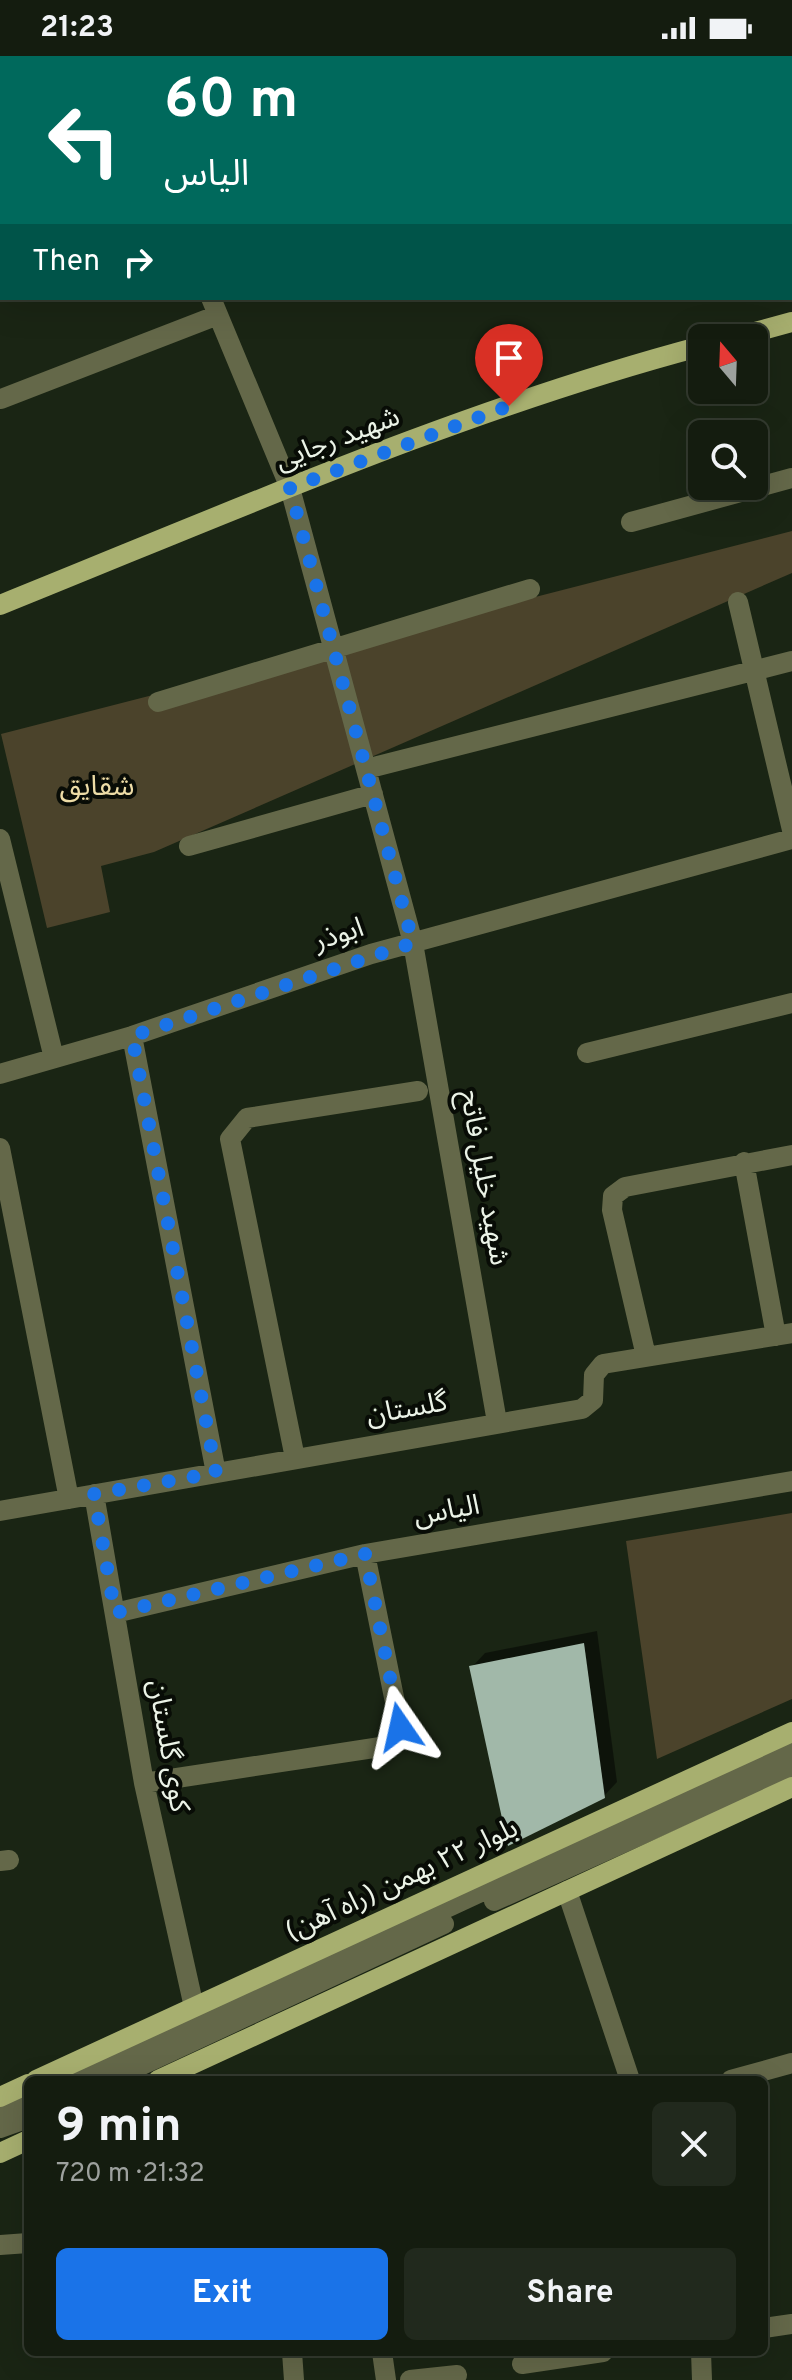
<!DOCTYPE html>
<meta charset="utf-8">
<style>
body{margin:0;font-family:Overpass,"Noto Sans Arabic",sans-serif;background:#21291d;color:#f1f3f6;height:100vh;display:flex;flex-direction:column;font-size:30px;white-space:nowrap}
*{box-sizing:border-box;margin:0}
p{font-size:26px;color:#9da19e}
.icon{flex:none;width:44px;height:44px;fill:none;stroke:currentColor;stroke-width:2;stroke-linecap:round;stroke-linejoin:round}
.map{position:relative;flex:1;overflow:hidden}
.details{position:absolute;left:24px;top:2020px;width:744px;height:280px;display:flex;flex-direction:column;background:#141c0f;border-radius:12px;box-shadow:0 8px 32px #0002,0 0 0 2px #333a2f}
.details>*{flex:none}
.guide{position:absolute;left:0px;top:0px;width:792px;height:244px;box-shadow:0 8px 32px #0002,0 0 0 2px #333a2f;background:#00695c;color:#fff;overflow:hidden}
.needle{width:52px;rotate:341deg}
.buttons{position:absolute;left:688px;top:268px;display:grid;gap:16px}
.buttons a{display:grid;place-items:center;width:80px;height:80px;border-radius:12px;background:#141c0f;box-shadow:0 8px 32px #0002,0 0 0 2px #333a2f;font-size:40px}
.pin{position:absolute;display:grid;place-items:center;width:68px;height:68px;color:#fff;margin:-82px -34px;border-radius:50% 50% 50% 0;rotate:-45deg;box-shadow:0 0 8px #0007}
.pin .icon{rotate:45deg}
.me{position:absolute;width:88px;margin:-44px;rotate:349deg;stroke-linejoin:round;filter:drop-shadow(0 0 6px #0008)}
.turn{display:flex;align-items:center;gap:28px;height:168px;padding:0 32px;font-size:36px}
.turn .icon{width:104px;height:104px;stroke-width:2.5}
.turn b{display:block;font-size:56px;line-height:68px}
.then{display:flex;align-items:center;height:76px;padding:0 32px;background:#0003;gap:16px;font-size:30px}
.round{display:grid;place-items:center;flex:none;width:84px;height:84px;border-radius:12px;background:#21291d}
.summary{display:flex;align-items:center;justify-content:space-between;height:136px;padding:0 32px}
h1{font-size:48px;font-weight:700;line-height:60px}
.primary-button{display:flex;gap:16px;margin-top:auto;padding:16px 32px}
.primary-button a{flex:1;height:92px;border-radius:12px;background:#1a73e8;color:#fff;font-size:32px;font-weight:700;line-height:92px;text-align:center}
.primary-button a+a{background:#21291d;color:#f1f3f6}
.status{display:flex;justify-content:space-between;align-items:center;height:56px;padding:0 40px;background:#141c0f;direction:ltr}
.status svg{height:22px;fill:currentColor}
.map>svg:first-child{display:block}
.green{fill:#4b432b}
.shadow{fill:#0007}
.building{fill:#a1b8a9}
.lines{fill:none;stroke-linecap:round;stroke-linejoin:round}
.minor{stroke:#646849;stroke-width:20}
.major{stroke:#a7af6f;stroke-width:20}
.route{stroke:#1a73e8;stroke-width:14;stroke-dasharray:0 25.2}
.labels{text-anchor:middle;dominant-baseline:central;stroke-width:8;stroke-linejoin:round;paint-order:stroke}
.street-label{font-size:28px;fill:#ebf3e7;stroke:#080c06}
.park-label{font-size:28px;fill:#eddca6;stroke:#080c06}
</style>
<div class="status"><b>21:23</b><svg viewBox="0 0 49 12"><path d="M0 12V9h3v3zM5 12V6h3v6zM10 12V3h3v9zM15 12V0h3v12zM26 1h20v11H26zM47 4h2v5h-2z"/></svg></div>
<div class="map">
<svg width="792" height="2324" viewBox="0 0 792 2324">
<rect width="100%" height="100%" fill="#1a2514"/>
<!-- green -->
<path class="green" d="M792,475V517L154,796L101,810L110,856L47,872L1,678Z
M792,1457V1643L657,1703L626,1485Z"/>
<!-- shadow -->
<path class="shadow" d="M597,1575L617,1726L604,1740L472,1611L485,1597Z"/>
<!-- building -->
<path class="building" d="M584,1587L605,1742L508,1790L469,1610Z"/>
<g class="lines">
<!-- minor -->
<path class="minor" d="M110,0L111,2
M522,0V2
M668,2L674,0
M790,76H792
M0,109L2,108
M790,127L792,124
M0,178H2
M211,242L290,432L413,887L497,1366
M1,343L218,259
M631,466L792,422
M738,546L792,774
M158,646L530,533
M366,713L792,605
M0,783L54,1002
M189,790L373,738
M132,980L216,1417
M587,997L792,947
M0,1018L132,980L371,898L792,783
M0,1092L69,1443
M744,1106L776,1280
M646,1300L612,1154L613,1140L625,1131L792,1099
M295,1402L230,1083L247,1062L418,1035
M94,1438L144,1727L194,1951
M0,1455L582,1353L593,1344L594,1319L603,1308L792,1277
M115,1557L365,1498L792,1425
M144,1727L387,1690L400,1671L365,1498
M0,1805L9,1804
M567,1835L630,2024
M494,1845L792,1711
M75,2024L792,1692
M110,2024L444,1868
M731,2024L792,2007
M0,2060L28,2046
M0,2072L28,2062
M0,2189L28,2187
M764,2272L792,2268
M292,2296L294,2324
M382,2296L386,2324
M701,2296L702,2324
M522,2308L603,2296
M410,2324L457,2319"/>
<!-- major -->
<path class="major" d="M733,282L792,266
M0,549C231,456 461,354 702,290
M36,2024L792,1676
M158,2024L792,1731
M0,2041L28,2028
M0,2097L28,2084"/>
</g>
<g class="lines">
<!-- route -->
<path class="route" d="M400,1671L365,1498L115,1557L94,1438L216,1417L132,980L413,887L290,432L509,350"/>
</g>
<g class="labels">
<!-- street labels -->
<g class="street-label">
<text transform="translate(338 384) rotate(-21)">شهید رجایی</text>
<text transform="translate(339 880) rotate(-18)">ابوذر</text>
<text transform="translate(483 1122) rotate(80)">شهید خلیل فاتح</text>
<text transform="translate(407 1354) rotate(-10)">گلستان</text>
<text transform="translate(447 1456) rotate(-10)">الیاس</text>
<text transform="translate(167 1690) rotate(80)">کوی گلستان</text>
<text transform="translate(402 1825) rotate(-25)">بلوار ۲۲ بهمن (راه آهن)</text>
</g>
<!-- park labels -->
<g class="park-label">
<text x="97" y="732">شقایق</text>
</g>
</g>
</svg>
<div class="buttons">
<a><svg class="needle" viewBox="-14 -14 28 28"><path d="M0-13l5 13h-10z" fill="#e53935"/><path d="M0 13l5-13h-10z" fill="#9da19e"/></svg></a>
<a><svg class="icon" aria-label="search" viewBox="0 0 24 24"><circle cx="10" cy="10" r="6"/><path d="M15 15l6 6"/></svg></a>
</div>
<div class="pin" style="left:509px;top:350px;background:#d93025"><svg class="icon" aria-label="arrive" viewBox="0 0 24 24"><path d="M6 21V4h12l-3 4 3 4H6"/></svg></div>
<svg class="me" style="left:400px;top:1671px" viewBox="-20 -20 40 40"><path d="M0-17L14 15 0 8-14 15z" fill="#1a73e8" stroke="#fff" stroke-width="4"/></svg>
<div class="guide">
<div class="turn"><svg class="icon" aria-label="left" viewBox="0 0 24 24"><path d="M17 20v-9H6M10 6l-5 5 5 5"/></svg><div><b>60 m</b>الیاس</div></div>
<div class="then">Then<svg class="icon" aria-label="right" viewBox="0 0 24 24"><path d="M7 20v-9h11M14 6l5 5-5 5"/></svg></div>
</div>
<section class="details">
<div class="summary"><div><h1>9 min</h1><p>720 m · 21:32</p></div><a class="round"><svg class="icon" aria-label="close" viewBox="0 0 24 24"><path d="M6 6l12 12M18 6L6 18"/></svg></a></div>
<div class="primary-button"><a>Exit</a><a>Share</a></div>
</section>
</div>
